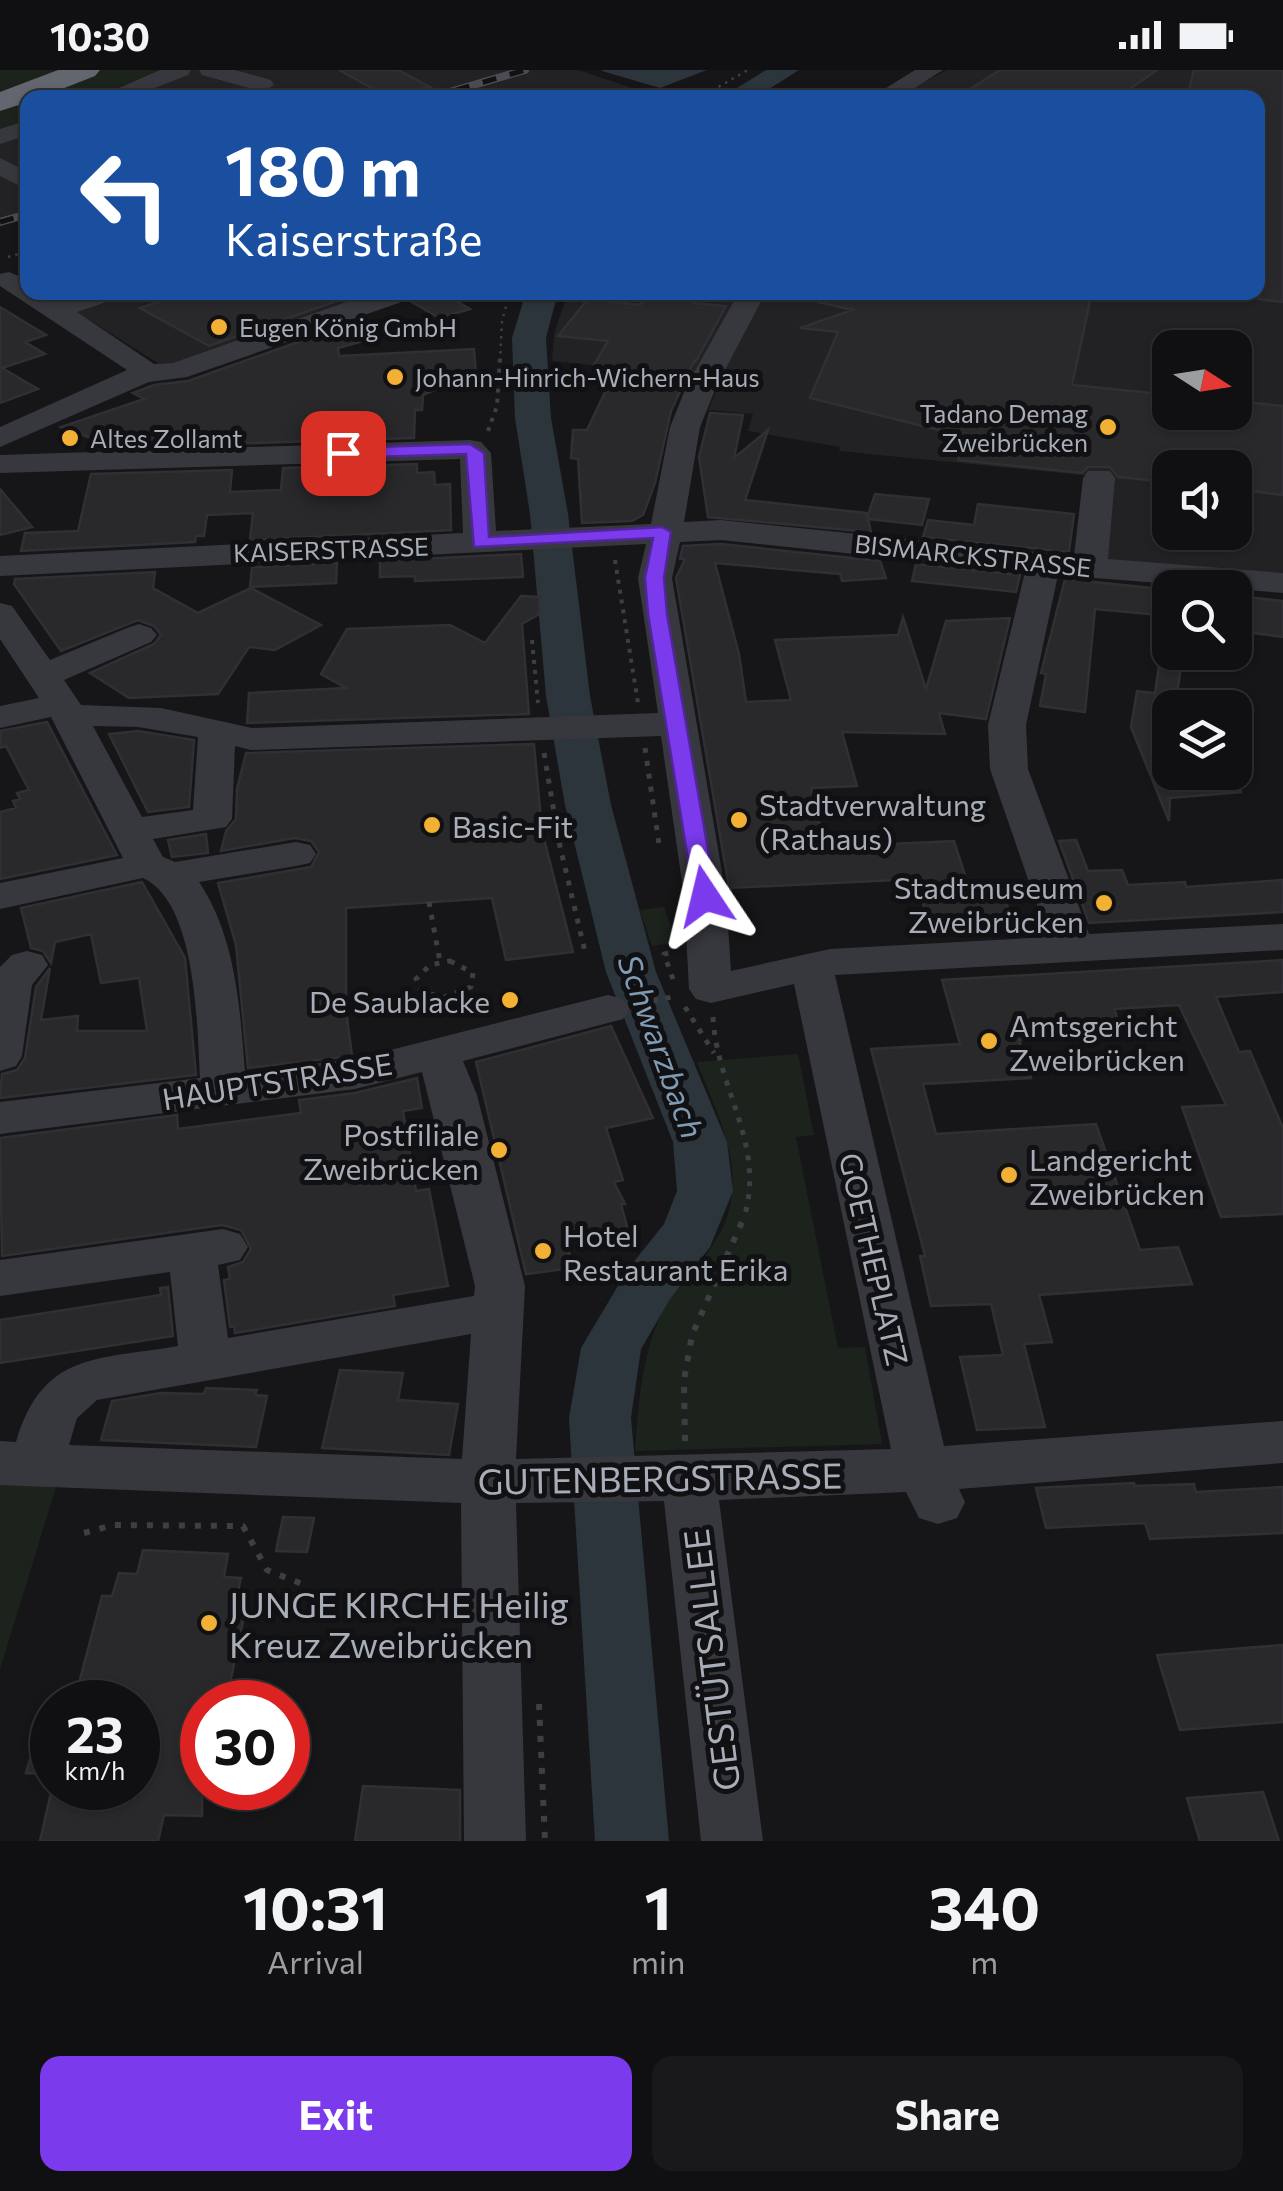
<!DOCTYPE html>
<meta charset="utf-8">
<style>
body{margin:0;font-family:Commissioner,sans-serif;background:#19191b;color:#f1f3f6;height:100vh;display:flex;flex-direction:column;font-size:38px;white-space:nowrap}
*{box-sizing:border-box;margin:0}
p{font-size:32px;color:#9c9d9f}
.icon{flex:none;width:55px;height:55px;fill:none;stroke:currentColor;stroke-width:2;stroke-linecap:round;stroke-linejoin:round}
.map{position:relative;height:1771px;overflow:hidden}
.details{display:flex;flex-direction:column;background:#101012;flex:1}
.details>*{flex:none}
.banner{position:absolute;left:20px;top:20px;width:1245px;height:210px;border-radius:20px;box-shadow:0 2px 8px #0004,0 0 0 2px #303032;background:#1a4fa0;color:#fff;overflow:hidden}
.needle{width:65px;rotate:102deg}
.tools{position:absolute;left:1152px;top:260px;display:grid;gap:20px}
.tools a{display:grid;place-items:center;width:100px;height:100px;border-radius:20px;background:#101012;box-shadow:0 2px 8px #0004,0 0 0 2px #303032;font-size:50px}
.speed{position:absolute;left:30px;top:1610px;display:flex;gap:20px;font-size:50px;font-weight:700;text-align:center}
.speed>*{display:grid;place-content:center;width:130px;height:130px;border-radius:50%;background:#101012;box-shadow:0 2px 8px #0004,0 0 0 2px #303032;line-height:1}
.speed small{font-size:25px;font-weight:400}
.speed .limit{border:15px solid #d22;background:#fff;color:#111}
.pin{position:absolute;display:grid;place-items:center;width:85px;height:85px;color:#fff;margin:-42px;border-radius:20px;box-shadow:0 5px 15px #0006}
.me{position:absolute;width:110px;margin:-55px;rotate:350deg;stroke-linejoin:round;filter:drop-shadow(0 0 8px #0008)}
.turn{display:flex;align-items:center;gap:35px;height:210px;padding:0 40px;font-size:45px}
.turn .icon{width:130px;height:130px;stroke-width:2.5}
.turn b{display:block;font-size:70px;line-height:85px}
.eta{display:flex;justify-content:space-evenly;align-items:center;height:170px;text-align:center}
.eta b{font-size:60px;font-weight:700;line-height:70px}
.cta{display:flex;gap:20px;margin-top:auto;padding:20px 40px}
.cta a{flex:1;height:115px;border-radius:20px;background:#7c3aed;color:#fff;font-size:40px;font-weight:700;line-height:115px;text-align:center}
.cta a+a{background:#19191b;color:#f1f3f6}
.status{display:flex;justify-content:space-between;align-items:center;height:70px;padding:0 50px;background:#101012;direction:ltr}
.status svg{height:28px;fill:currentColor}
.map>svg:first-child{display:block}
.built{fill:#222225;fill-rule:evenodd}
.green{fill:#1c231d}
.water{fill:#2c353c}
.lines{fill:none;stroke-linecap:round;stroke-linejoin:round}
.river{fill:#2c353c;fill-rule:evenodd}
.building{fill:#29292c;stroke:#303034;stroke-width:2.5}
.path-far3{stroke:#3d3f44;stroke-width:2.5;stroke-dasharray:2.5 5;stroke-linecap:butt}
.path-far2{stroke:#3d3f44;stroke-width:4;stroke-dasharray:4 6;stroke-linecap:butt}
.path-far1{stroke:#3d3f44;stroke-width:5;stroke-dasharray:5 8;stroke-linecap:butt}
.path{stroke:#3d3f44;stroke-width:6;stroke-dasharray:6 10;stroke-linecap:butt}
.minor{fill:#37383d;fill-rule:evenodd}
.highway{fill:#63666e;fill-rule:evenodd}
.rail-casing{stroke:#4a4c52;stroke-width:8}
.rail{stroke:#111113;stroke-width:5;stroke-dasharray:14;stroke-linecap:butt}
.route{fill:#7c3aed;stroke:#51269a;stroke-width:2.5}
.poi-dot{fill:#f2b134;stroke:#111113;stroke-width:4}
.labels{text-anchor:middle;dominant-baseline:central;stroke-width:10;stroke-linejoin:round;paint-order:stroke}
.far-poi-label{font-size:25px;fill:#a8adb8;stroke:#111113;text-anchor:start}
.far-street-label{font-size:25px;fill:#a8adb8;stroke:#111113}
.poi-label{font-size:30px;fill:#a8adb8;stroke:#111113;text-anchor:start}
.street-label{font-size:30px;fill:#a8adb8;stroke:#111113}
.water-label{font-size:32px;font-style:italic;fill:#7f9bb3;stroke:#111113}
.near-street-label{font-size:35px;fill:#a8adb8;stroke:#111113}
.near-poi-label{font-size:35px;fill:#a8adb8;stroke:#111113;text-anchor:start}
</style>
<div class="status"><b>10:30</b><svg viewBox="0 0 49 12"><path d="M0 12V9h3v3zM5 12V6h3v6zM10 12V3h3v9zM15 12V0h3v12zM26 1h20v11H26zM47 4h2v5h-2z"/></svg></div>
<div class="map">
<svg width="1283" height="1771" viewBox="0 0 1283 1771">
<rect width="100%" height="100%" fill="#161618"/>
<!-- built -->
<path class="built" d="M164,0H578L659,27L89,28Z
M947,0H1283V504L1103,491L1111,408L839,381L840,377L748,361L753,344L708,340L722,308L552,291L554,264L568,223L1258,222V28L895,27ZM1170,278H1235V342H1170ZM1170,398H1235V462H1170Z
M27,50V141L0,150V60Z
M46,223H382L172,295L158,293Z"/>
<!-- green -->
<path class="green" d="M0,0H164L89,27L28,28L27,50L0,60Z
M664,837L677,872L652,876L640,840Z
M798,984L814,1065L796,1067L838,1278L865,1277L882,1374L635,1381C639,1330 642,1278 667,1233C678,1213 697,1198 710,1179C756,1116 722,1056 697,992Z
M0,1412L57,1414L0,1599Z"/>
<!-- water -->
<path class="water" d="M707,0L660,18L602,1V0Z"/>
<g class="lines">
<!-- river -->
<path class="river" d="M766,0H799L755,28H721Z
M526,222H558L546,268L551,348L568,444L590,626L611,735L656,902L727,1072L733,1121L710,1177L670,1229L641,1279L631,1348L669,1771H595L569,1348L581,1278L628,1199L664,1154L677,1121L673,1072L606,902L565,735L546,626L530,444L515,348L512,268Z"/>
</g>
<!-- building -->
<path class="building" d="M339,0H398L430,17L388,27Z
M1000,0H1157L1117,28H956Z
M1194,0H1283V232L1258,229V28H1187Z
M188,222H353L354,225L209,276L140,238Z
M420,222H441L470,239L439,248L412,232Z
M667,222H700L693,233L726,236L695,293V289L671,341L655,413L643,445L632,451L582,453L578,389L571,388L573,360H587L617,297L594,295L608,271L558,266L588,229L640,235L643,230L659,231Z
M819,222H1092L1072,315L1170,325V342H1235V331L1283,336V425L1235,419V398H1170V412L1118,407L1110,397H1088L1082,403L958,390L963,366L810,328L838,262L800,258L853,240L818,232Z
M0,237L46,265L25,272L45,284L2,298L38,319L0,333Z
M349,254L374,268L338,278L339,286L474,279L476,305L465,306L423,325L422,340H415L414,368L97,378L99,371L61,357L144,329L133,323L154,315L188,311Z
M710,343L743,345L734,388L768,360L745,430L866,443L867,448L875,424L929,429L922,455L868,449L871,462L708,447L699,387Z
M417,394V403L434,402L435,415L450,414L451,460L250,470L253,443L207,445L204,466H196L195,472L21,481L25,463L78,461L91,404L232,400L230,422L281,420L283,398Z
M0,419L32,457L0,465Z
M978,434L1074,444L1069,482L923,467L928,450L974,455Z
M721,474L880,491L886,508L842,511L840,504L715,493L739,584L746,632L791,630L775,570L898,565L903,547L926,619L946,551L1010,548L986,649L939,643L945,664L842,662L857,716L811,718L825,777L954,771L972,827L1004,825L1014,857L931,861L916,809L729,818L676,508L685,489H680L683,476Z
M521,484L523,507L415,511V506L380,507V491Z
M337,493L336,513L250,517L252,497Z
M916,494L1020,505L1016,522L912,511Z
M155,502L153,518L198,543L251,518L321,555L275,580L249,577L218,624L129,628L90,603L154,574L161,565L154,556L138,550L61,581L14,514L15,509Z
M1065,509L1170,520V546L1095,539L1085,642L1040,636L1046,604L1041,603Z
M521,526L539,527V544L522,554L529,644L247,653L249,623L346,618L321,604L347,559L450,555L485,573Z
M1246,527L1283,531V567L1245,562Z
M1161,582H1183L1175,638H1170V702H1239L1241,722L1170,728L1169,751L1131,657L1137,621L1155,623Z
M47,652L117,785L0,809V742L16,738L13,731L20,729L17,723L29,720L6,676L0,678V661Z
M138,661L194,670L189,737L148,742L109,664Z
M534,674L542,761L573,882L506,890L492,828L346,838V940L352,986L248,998L236,875L218,813L311,797L319,782L311,771L295,768L221,781L226,761L236,749L237,719L246,683Z
M206,764L208,783L172,787L168,770Z
M1076,770L1088,801L1122,800L1128,815L1185,812L1186,817L1283,810V842L1089,853L1059,771Z
M142,812L185,888L196,1005L0,1028L2,1004L17,1000L25,988L36,917L50,898L41,950L78,946L77,961H147L139,908L101,913L91,864L55,872L51,893L43,881L31,878L21,838Z
M1283,890V922L1216,927L1239,982L1250,981L1283,1058V1144L1221,1147L1182,1037L1226,1035L1179,935L1114,939L1123,964L1019,970L1031,1008L923,1014L936,1064L1096,1054L1140,1180L1178,1177L1192,1214L1039,1225L1052,1272L1024,1274L1045,1357L977,1360L960,1287L1003,1285L991,1234L931,1236L920,1186H925L871,979L960,974L942,910Z
M611,956L653,1048L606,1058L623,1110L614,1112L625,1134H621L627,1157L566,1165L572,1198L526,1204L476,992Z
M417,1008L422,1038L403,1041L416,1121L429,1119L448,1216L393,1225L395,1236L235,1263L234,1256L230,1257L224,1210L230,1209L228,1197L243,1192L251,1179L241,1160L222,1155L2,1186L0,1068L177,1045L178,1059L301,1043L299,1030L355,1023Z
M168,1217L173,1266L0,1293V1250L161,1225L160,1218Z
M340,1300L403,1303L398,1330L458,1334L449,1385L322,1378Z
M206,1318L257,1320L255,1325L267,1326L256,1377L101,1370L112,1331L161,1323L204,1324Z
M1134,1413L1135,1416L1194,1414L1196,1422L1283,1417V1463L1150,1469L1145,1453L1046,1458L1036,1418Z
M283,1447L314,1448L307,1482L276,1481Z
M143,1480L228,1484L224,1507L241,1508L236,1531L247,1532L226,1632H202V1746L164,1745L158,1771H40L52,1718H138V1632H74L102,1526H112L119,1503L137,1504Z
M1283,1575V1652L1180,1660L1157,1585Z
M46,1633L52,1634V1704L26,1703Z
M363,1716L460,1720V1771H355Z
M1263,1722L1279,1771H1200L1187,1728Z"/>
<g class="lines">
<!-- path-far3 -->
<path class="path-far3" d="M699,28L748,0
M8,187L22,183
M500,291L502,251L510,222"/>
<!-- path-far2 -->
<path class="path-far2" d="M488,361L497,336L500,288
M615,490L638,633
M532,570L538,633"/>
<!-- path-far1 -->
<path class="path-far1" d="M645,678L660,781
M544,683L559,772L586,886
M429,832L440,892
M450,891L473,903L471,917L442,928L421,920L416,909L430,895Z
M673,909L664,884L675,882
M452,927L453,949
M640,933L678,926
M685,937L714,983
M713,947C717,1021 766,1073 744,1148"/>
<!-- path -->
<path class="path" d="M685,1371L684,1310L692,1265L745,1145
M84,1463L113,1455L243,1456L267,1500L307,1516
M539,1634L545,1771"/>
<!-- minor -->
<path class="minor" d="M160,0H191L188,5L129,28H96Z
M199,0H235L271,10L274,15L263,22L202,5Z
M915,0H943L899,28H870Z
M28,50V65L0,74V59Z
M0,88L28,102V120L0,106Z
M9,202L28,210V222H47L58,230L80,222H121L118,228L77,242L154,294L173,293L375,222H416L413,228L187,307L149,312L0,377V357L127,300L0,216V204Z
M739,222H766L717,315L700,357L684,452L721,450L1074,486L1083,408L1088,401H1110L1115,408L1108,489L1283,503V523L1058,505L1026,655L1028,699L1089,864L1283,854V880L835,905L944,1376L1283,1351V1393L959,1419L965,1432L957,1448L938,1454L919,1448L906,1422L719,1430L763,1771H701L664,1431L516,1433L526,1771H464L461,1433L0,1415V1371L16,1372C43,1281 98,1290 178,1276L170,1202L0,1226V1190L223,1159L240,1164L248,1177L240,1190L218,1195L228,1268L474,1226L475,1216L422,1002L355,1019L0,1064V1032L200,1008C197,956 197,833 143,808L0,839V813L123,788L51,647L0,658V636L39,628L0,569V533L12,536L50,590L127,558L139,554L151,558L157,565L151,572L64,610L81,635L161,638L252,658L658,643L638,508L646,474L0,506V486L463,463L460,389L0,403V385L470,370L481,372L491,383L496,461L651,454L670,357L687,315ZM721,470L1025,502L988,655L990,699L1048,867L830,879L731,901L726,826L672,508L680,472ZM93,656L138,657L198,667L193,740L142,747ZM661,666L684,826L689,919L696,929L711,933L794,914L891,1379L516,1389L525,1216L477,1025L463,991L623,949L630,939L623,929L608,925L355,989L245,1002C240,938 236,867 199,812L296,796L310,793L316,784L310,775L296,772L175,792L163,787L153,769L226,757L232,749L235,676L251,680ZM471,1264L462,1389L69,1375L77,1348L97,1330Z
M27,881L42,885L48,895L32,915L22,986L16,996L0,1001V897L12,885Z"/>
<!-- highway -->
<path class="highway" d="M58,0H100L95,6L39,28H28V32L0,41V22Z"/>
<!-- rail casing -->
<g class="rail-casing">
<path id="rail" d="M429,28L525,0
M0,152L28,144"/>
</g>
<!-- rail -->
<use href="#rail" class="rail"/>
</g>
<!-- route -->
<path class="route" d="M470,374L484,383L489,467L662,457L671,462L664,508L667,544L716,826L713,831H697L694,826L648,544L645,508L653,468L474,477L466,384L343,388L335,383L343,378Z"/>
<!-- markers -->
<g class="poi-dot">
<circle cx="219" cy="257" r="10"/>
<circle cx="395" cy="307" r="10"/>
<circle cx="1108" cy="357" r="10"/>
<circle cx="70" cy="368" r="10"/>
<circle cx="739" cy="750" r="10"/>
<circle cx="432" cy="755" r="10"/>
<circle cx="1104" cy="833" r="10"/>
<circle cx="510" cy="930" r="10"/>
<circle cx="989" cy="971" r="10"/>
<circle cx="499" cy="1080" r="10"/>
<circle cx="1009" cy="1105" r="10"/>
<circle cx="543" cy="1181" r="10"/>
<circle cx="209" cy="1553" r="10"/>
</g>
<g class="labels">
<!-- far-poi labels -->
<g class="far-poi-label">
<text x="239" y="257">Eugen König GmbH</text>
<text x="415" y="307">Johann-Hinrich-Wichern-Haus</text>
<text x="1088" y="343" text-anchor="end">Tadano Demag<tspan x="1088" dy="29">Zweibrücken</tspan></text>
<text x="90" y="368">Altes Zollamt</text>
</g>
<!-- far-street labels -->
<g class="far-street-label">
<text transform="translate(331 479) rotate(-2)">KAISERSTRASSE</text>
<text transform="translate(973 485) rotate(6)">BISMARCKSTRASSE</text>
</g>
<!-- poi labels -->
<g class="poi-label">
<text x="759" y="733">Stadtverwaltung<tspan x="759" dy="34">(Rathaus)</tspan></text>
<text x="452" y="755">Basic-Fit</text>
<text x="1084" y="816" text-anchor="end">Stadtmuseum<tspan x="1084" dy="34">Zweibrücken</tspan></text>
<text x="490" y="930" text-anchor="end">De Saublacke</text>
<text x="1009" y="954">Amtsgericht<tspan x="1009" dy="34">Zweibrücken</tspan></text>
<text x="479" y="1063" text-anchor="end">Postfiliale<tspan x="479" dy="34">Zweibrücken</tspan></text>
<text x="1029" y="1088">Landgericht<tspan x="1029" dy="34">Zweibrücken</tspan></text>
<text x="563" y="1164">Hotel<tspan x="563" dy="34">Restaurant Erika</tspan></text>
</g>
<!-- street labels -->
<g class="street-label">
<text transform="translate(277 1010) rotate(-9)">HAUPTSTRASSE</text>
<text transform="translate(875 1189) rotate(77)">GOETHEPLATZ</text>
</g>
<!-- water labels -->
<g class="water-label">
<text transform="translate(662 976) rotate(70)">Schwarzbach</text>
</g>
<!-- near-street labels -->
<g class="near-street-label">
<text transform="translate(660 1407) rotate(-1)">GUTENBERGSTRASSE</text>
<text transform="translate(710 1590) rotate(-97)">GESTÜTSALLEE</text>
</g>
<!-- near-poi labels -->
<g class="near-poi-label">
<text x="229" y="1533">JUNGE KIRCHE Heilig<tspan x="229" dy="40">Kreuz Zweibrücken</tspan></text>
</g>
</g>
</svg>
<div class="tools">
<a><svg class="needle" viewBox="-14 -14 28 28"><path d="M0-13l5 13h-10z" fill="#e53935"/><path d="M0 13l5-13h-10z" fill="#9c9d9f"/></svg></a>
<a><svg class="icon" aria-label="sound" viewBox="0 0 24 24"><path d="M4 9h4l5-4v14l-5-4H4zM17 9q2 3 0 6"/></svg></a>
<a><svg class="icon" aria-label="search" viewBox="0 0 24 24"><circle cx="10" cy="10" r="6"/><path d="M15 15l6 6"/></svg></a>
<a><svg class="icon" aria-label="layers" viewBox="0 0 24 24"><path d="M12 4l9 5-9 5-9-5zM3 14l9 5 9-5"/></svg></a>
</div>
<div class="speed"><div>23<small>km/h</small></div><div class="limit">30</div></div>
<div class="pin" style="left:343px;top:383px;background:#d93025"><svg class="icon" aria-label="arrive" viewBox="0 0 24 24"><path d="M6 21V4h12l-3 4 3 4H6"/></svg></div>
<svg class="me" style="left:705px;top:826px" viewBox="-20 -20 40 40"><path d="M0-17L14 15 0 8-14 15z" fill="#7c3aed" stroke="#fff" stroke-width="4"/></svg>
<div class="banner">
<div class="turn"><svg class="icon" aria-label="left" viewBox="0 0 24 24"><path d="M17 20v-9H6M10 6l-5 5 5 5"/></svg><div><b>180 m</b>Kaiserstraße</div></div>
</div>
</div>
<section class="details">
<div class="eta">
<div><b>10:31</b><p>Arrival</p></div>
<div><b>1</b><p>min</p></div>
<div><b>340</b><p>m</p></div>
</div>
<div class="cta"><a>Exit</a><a>Share</a></div>
</section>
